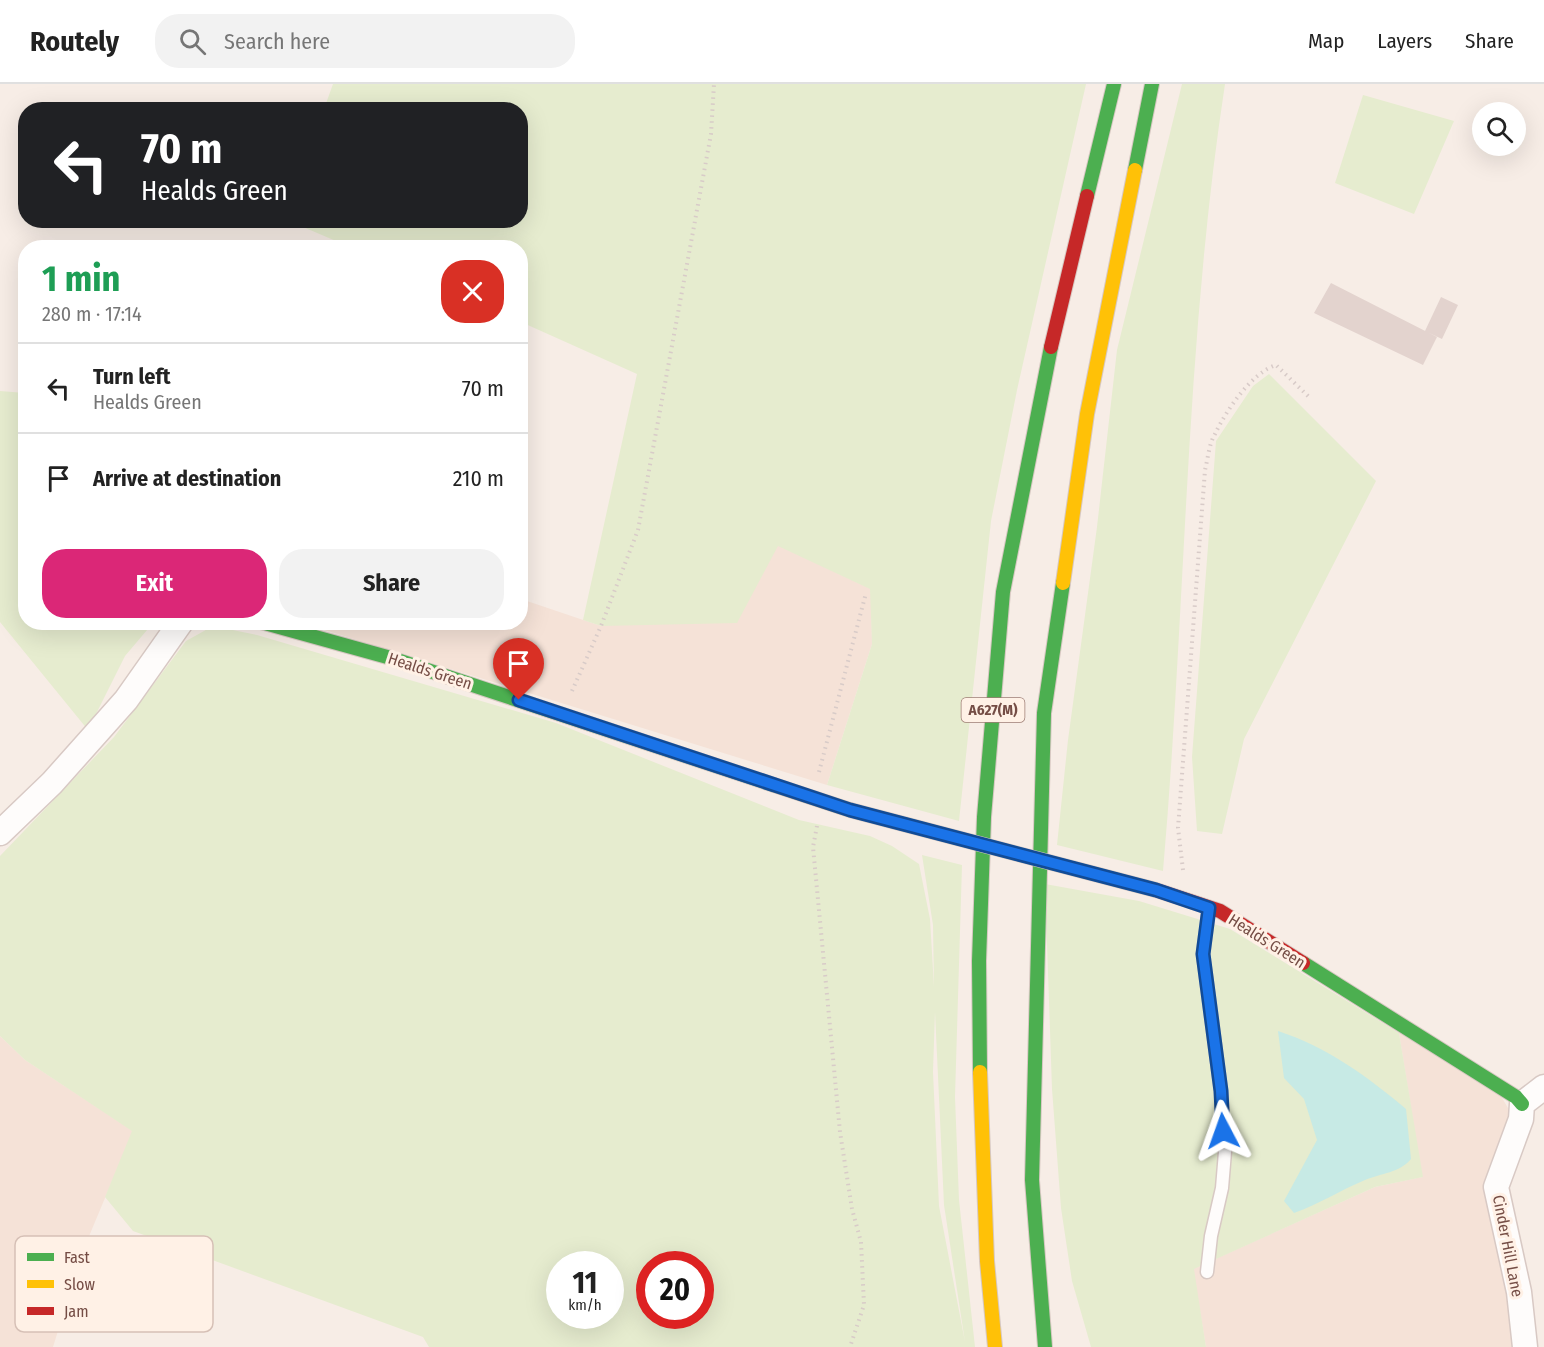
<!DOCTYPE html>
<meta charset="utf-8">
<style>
body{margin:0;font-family:"Fira Sans Condensed",sans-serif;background:#f2f2f2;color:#222;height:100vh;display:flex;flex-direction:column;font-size:22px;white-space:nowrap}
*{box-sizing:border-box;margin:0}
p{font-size:20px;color:#767676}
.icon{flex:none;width:33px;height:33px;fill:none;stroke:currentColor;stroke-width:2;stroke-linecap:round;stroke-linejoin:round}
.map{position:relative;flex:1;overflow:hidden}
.details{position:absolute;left:18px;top:156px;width:510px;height:390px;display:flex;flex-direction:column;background:#fff;border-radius:24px;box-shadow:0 6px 24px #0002}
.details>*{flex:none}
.top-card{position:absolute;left:18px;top:18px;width:510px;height:126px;border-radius:24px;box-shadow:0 6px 24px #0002;background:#202124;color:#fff;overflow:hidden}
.buttons{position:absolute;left:1472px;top:18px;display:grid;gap:12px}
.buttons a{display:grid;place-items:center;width:54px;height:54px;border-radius:50%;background:#fff;box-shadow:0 6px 24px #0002;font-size:30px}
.speed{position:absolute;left:546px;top:1167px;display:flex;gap:12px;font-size:30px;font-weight:700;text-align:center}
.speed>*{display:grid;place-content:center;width:78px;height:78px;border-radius:50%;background:#fff;box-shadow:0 6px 24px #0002;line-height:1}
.speed small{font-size:15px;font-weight:400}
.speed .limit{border:9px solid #d22;background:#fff;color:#111}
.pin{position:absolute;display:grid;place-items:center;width:51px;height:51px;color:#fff;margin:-62px -26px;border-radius:50% 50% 50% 0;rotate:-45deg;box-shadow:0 0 6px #0007}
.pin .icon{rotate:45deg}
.me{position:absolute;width:66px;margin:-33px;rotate:356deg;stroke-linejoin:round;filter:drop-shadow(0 0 4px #0008)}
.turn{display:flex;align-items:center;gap:21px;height:126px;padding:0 24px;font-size:27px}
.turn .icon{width:78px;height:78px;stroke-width:2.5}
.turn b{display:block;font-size:42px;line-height:51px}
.round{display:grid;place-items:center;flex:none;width:63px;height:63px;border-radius:24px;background:#f2f2f2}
.headline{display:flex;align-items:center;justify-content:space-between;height:102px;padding:0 24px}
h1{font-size:36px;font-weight:700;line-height:45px;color:#1e9e55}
.action{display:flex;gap:12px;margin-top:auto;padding:12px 24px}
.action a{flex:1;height:69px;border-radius:24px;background:#db2777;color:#fff;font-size:24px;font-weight:700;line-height:69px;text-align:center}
.action a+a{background:#f2f2f2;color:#222}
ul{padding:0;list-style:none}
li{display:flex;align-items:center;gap:18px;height:90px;padding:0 24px;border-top:2px solid #e0e0e0}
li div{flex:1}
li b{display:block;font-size:22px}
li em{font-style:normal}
header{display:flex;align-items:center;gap:36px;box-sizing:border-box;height:84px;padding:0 30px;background:#fff;border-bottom:2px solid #e0e0e0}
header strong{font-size:28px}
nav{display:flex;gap:33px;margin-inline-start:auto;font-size:21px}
.search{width:420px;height:54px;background:#f2f2f2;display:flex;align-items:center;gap:15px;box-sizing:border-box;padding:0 21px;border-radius:24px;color:#767676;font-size:22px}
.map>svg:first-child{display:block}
.residential{fill:#f5e2d7}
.green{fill:#e6eccf;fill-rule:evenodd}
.water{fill:#c7eae5}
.building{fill:#e3d3ce}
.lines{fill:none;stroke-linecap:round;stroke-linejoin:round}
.lane-casing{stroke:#d8c9c4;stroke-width:15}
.street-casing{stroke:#d8c9c4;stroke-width:27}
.fast-casing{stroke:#d7c8c2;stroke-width:16}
.slow-casing{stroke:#d7c8c2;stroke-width:16}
.jam-casing{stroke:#d7c8c2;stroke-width:16}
.path{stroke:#d8cbc8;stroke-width:4;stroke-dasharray:1.5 4.5;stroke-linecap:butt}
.lane{stroke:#fefcfb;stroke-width:12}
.street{stroke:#fefcfb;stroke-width:24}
.fast{stroke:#4caf50;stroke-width:14}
.slow{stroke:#ffc107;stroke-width:14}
.jam{stroke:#c62828;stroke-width:14}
.fast-bridge-casing{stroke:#d7c8c2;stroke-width:16;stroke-linecap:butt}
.fast-bridge{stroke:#4caf50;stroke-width:14}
.route-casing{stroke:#114b97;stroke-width:15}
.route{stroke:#1a73e8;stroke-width:10}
.labels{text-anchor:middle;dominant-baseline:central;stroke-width:6;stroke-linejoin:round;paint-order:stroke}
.shield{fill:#fff1e6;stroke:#9e7e75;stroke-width:1.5}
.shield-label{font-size:15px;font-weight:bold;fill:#754d45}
.street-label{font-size:16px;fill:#754d45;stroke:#fff1e6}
.key{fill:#fff1e6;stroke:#d6c0b6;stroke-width:1.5}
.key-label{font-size:16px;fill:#754d45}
</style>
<header>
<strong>Routely</strong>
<div class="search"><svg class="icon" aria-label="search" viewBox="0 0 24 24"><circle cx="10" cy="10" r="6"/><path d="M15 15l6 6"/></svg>Search here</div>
<nav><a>Map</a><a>Layers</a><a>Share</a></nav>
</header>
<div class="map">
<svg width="1544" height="1263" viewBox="0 0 1544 1263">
<rect width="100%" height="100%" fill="#f7ede6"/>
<!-- residential -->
<path class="residential" d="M778,461L871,505L872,560L827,701L302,539L520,538L521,515L601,542Z
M1399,949L1498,1007L1515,1036L1493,1099L1514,1263H1206L1193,1185L1375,1103L1422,1093Z
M0,952L25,976L133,1047L82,1169L53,1263H0Z"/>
<!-- green -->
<path class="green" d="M333,0H1086L1017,306L991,437L959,737L827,701L872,560L870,505L778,462L737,539L601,542L583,536L637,290L521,238L520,164L350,163L289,137L520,136V26L324,25Z
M1182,0H1225C1185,260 1186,525 1163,787L1057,761L1068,656L1097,443L1117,266Z
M1363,11L1454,37L1414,130L1335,99Z
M1269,290L1376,397L1244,655L1222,750L1197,747L1192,673L1216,357L1253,302Z
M0,307L25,309L26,538H126V541L153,539L125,572L88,646L0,538Z
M213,542L257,551L556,639L799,736L870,752L892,762L919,780L930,835L934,903L933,841L922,771L962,781L955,1013L959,1116L975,1263H429L423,1253L133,1147L105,1113L132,1047L25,976L0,952V772L114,653L186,557ZM935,928L944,1121L965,1258L939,1122L933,988ZM560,1180H610V1232H560ZM650,1180H700V1232H650Z
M1045,800L1139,817L1230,845L1399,949L1423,1093L1375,1103L1194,1185L1206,1263H1091L1072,1197L1061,1124L1052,1005Z"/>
<!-- water -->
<path class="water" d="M1278,947C1327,963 1367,992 1406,1025L1411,1075C1399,1089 1382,1089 1365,1096C1341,1106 1319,1120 1294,1129L1284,1117L1317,1056L1304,1015L1284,994Z"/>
<!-- building -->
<path class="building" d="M1331,199L1437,253L1423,281L1314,229Z
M1441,213L1458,221L1442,255L1425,247Z"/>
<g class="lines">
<!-- lane casing -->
<g class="lane-casing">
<path id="lane" d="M1207,1188L1211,1152L1222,1104L1225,1068L1221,1007L1203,870L1209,825"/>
</g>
<!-- street casing -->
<g class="street-casing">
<path id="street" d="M0,749L52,699L126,616L181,538
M1525,1263L1519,1208L1496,1103L1521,1035L1522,1020L1544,1003"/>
</g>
<!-- fast casing -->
<g class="fast-casing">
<path id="fast" d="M1135,86L1152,0
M1087,112L1114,0
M261,538L391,574L774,701
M1303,879L1516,1013L1522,1020
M980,988L979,877L984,733L1003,508L1051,263
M1045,1263L1032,1096L1044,629L1063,499"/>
</g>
<!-- slow casing -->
<g class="slow-casing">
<path id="slow" d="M1063,499L1087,330L1135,86
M774,701L850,726
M980,988L987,1177L995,1263"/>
</g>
<!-- jam casing -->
<g class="jam-casing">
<path id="jam" d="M1051,263L1087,112
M1156,806L1220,827L1303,879"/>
</g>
<!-- path -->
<path class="path" d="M572,607L601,542L638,446L711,50L714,0
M819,688L866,509
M817,742L813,763L840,1048L852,1125L861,1158L864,1221L850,1263
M1183,786L1178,744L1205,386C1208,374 1209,360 1215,350C1226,327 1251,289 1276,281L1309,313"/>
<!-- lane -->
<use href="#lane" class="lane"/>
<!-- street -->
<use href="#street" class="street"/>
<!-- fast -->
<use href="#fast" class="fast"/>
<!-- slow -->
<use href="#slow" class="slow"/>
<!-- jam -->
<use href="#jam" class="jam"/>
<!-- fast-bridge casing -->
<g class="fast-bridge-casing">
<path id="fast-bridge" d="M850,726L1156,806"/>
</g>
<!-- fast-bridge -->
<use href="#fast-bridge" class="fast-bridge"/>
</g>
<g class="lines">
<!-- route casing -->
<g class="route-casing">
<path id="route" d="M519,616L850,726L1156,806L1209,824L1203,870L1221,1007L1223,1047"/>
</g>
<!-- route -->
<use href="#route" class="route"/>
</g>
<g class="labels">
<!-- shield labels -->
<rect class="shield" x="961.5" y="614" width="63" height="24" rx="4.5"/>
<g class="shield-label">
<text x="993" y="626">A627(M)</text>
</g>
<!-- street labels -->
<g class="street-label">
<text transform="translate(430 587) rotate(18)">Healds Green</text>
<text transform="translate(1267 857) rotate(32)">Healds Green</text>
<text transform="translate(1508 1162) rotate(79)">Cinder Hill Lane</text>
</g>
</g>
<!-- legend -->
<rect x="15" y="1152" width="198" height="96" rx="9" class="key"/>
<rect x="27" y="1169" width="27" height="8" fill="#4caf50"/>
<rect x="27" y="1196" width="27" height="8" fill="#ffc107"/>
<rect x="27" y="1223" width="27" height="8" fill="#c62828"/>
<g class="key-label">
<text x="64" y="1179">Fast</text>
<text x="64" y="1206">Slow</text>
<text x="64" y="1233">Jam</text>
</g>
</svg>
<div class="buttons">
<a><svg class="icon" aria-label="search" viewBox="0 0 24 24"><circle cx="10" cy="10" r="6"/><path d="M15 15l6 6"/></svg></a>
</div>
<div class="speed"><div>11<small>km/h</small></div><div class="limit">20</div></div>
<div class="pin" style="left:519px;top:616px;background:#d93025"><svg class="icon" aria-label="arrive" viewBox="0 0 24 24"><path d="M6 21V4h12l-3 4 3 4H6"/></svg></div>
<svg class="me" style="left:1223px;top:1047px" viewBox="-20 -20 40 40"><path d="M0-17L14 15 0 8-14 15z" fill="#1a73e8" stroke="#fff" stroke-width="4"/></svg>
<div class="top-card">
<div class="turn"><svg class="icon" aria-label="left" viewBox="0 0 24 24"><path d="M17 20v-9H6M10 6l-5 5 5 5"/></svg><div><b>70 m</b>Healds Green</div></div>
</div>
<section class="details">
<div class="headline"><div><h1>1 min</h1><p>280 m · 17:14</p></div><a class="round" style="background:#d93025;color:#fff"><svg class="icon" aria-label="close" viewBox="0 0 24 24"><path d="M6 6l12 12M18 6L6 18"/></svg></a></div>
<ul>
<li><svg class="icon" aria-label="left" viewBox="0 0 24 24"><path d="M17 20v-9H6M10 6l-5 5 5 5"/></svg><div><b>Turn left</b><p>Healds Green</p></div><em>70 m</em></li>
<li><svg class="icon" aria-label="arrive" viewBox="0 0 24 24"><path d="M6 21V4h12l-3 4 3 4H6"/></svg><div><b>Arrive at destination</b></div><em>210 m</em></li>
</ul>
<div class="action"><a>Exit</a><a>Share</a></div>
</section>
</div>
